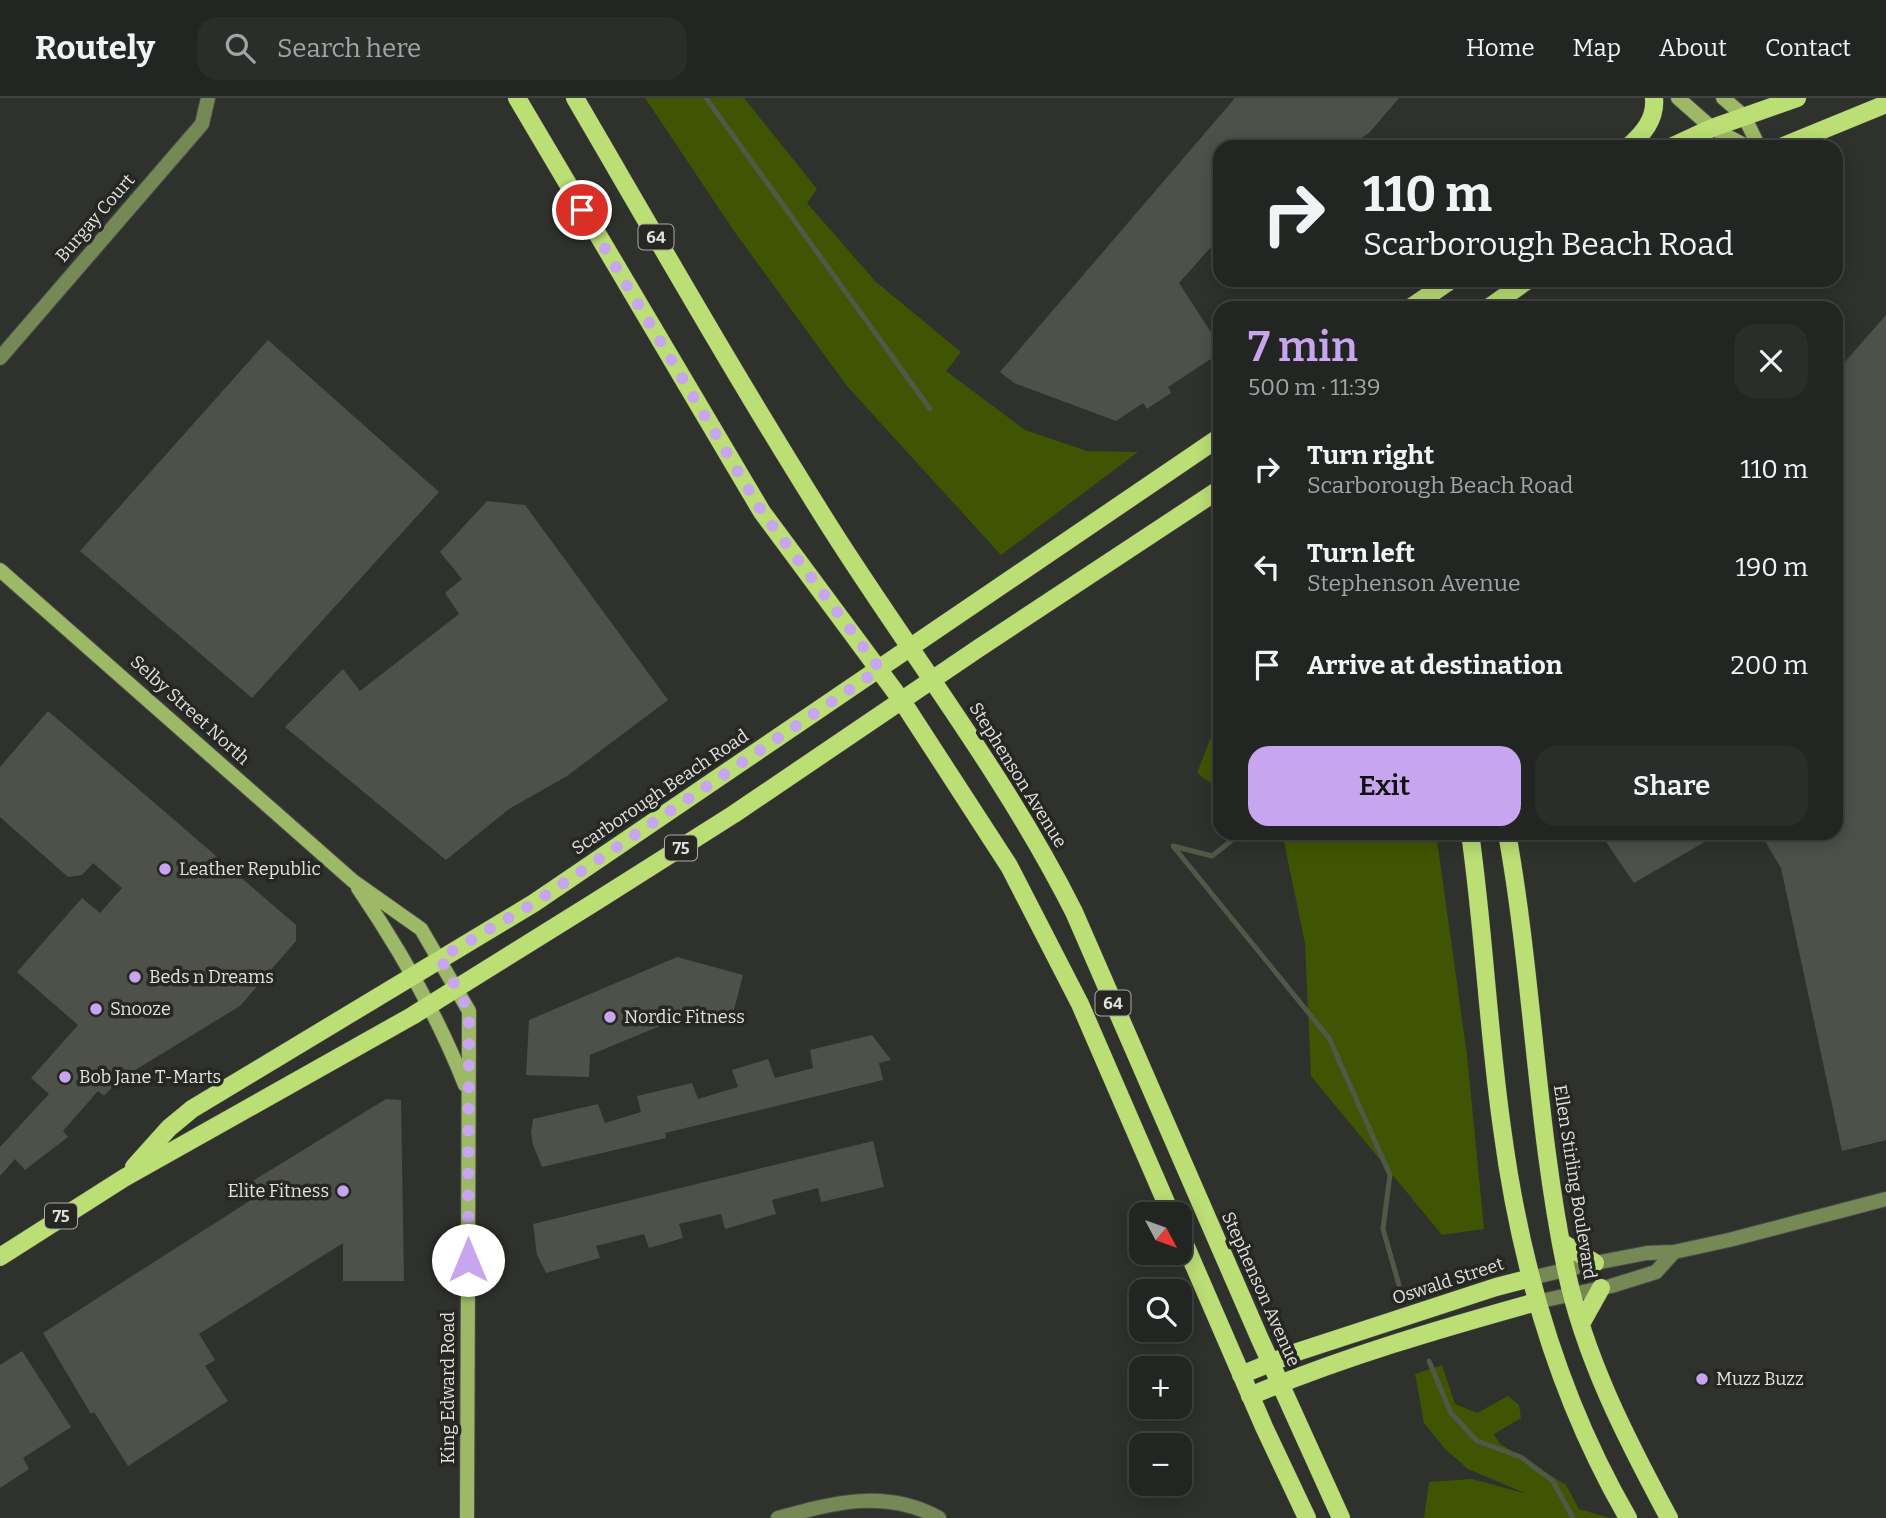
<!DOCTYPE html>
<meta charset="utf-8">
<style>
body{margin:0;font-family:Bitter,serif;background:#2b2d2a;color:#f1f3f6;height:100vh;display:flex;flex-direction:column;font-size:26px;white-space:nowrap}
*{box-sizing:border-box;margin:0}
p{font-size:23px;color:#a3a5a5}
.icon{flex:none;width:38px;height:38px;fill:none;stroke:currentColor;stroke-width:2;stroke-linecap:round;stroke-linejoin:round}
.map{position:relative;flex:1;overflow:hidden}
.drawer{position:absolute;left:1213px;top:203px;width:630px;height:539px;display:flex;flex-direction:column;background:#232522;border-radius:21px;box-shadow:0 4px 18px #0003,0 0 0 2px #404240}
.drawer>*{flex:none}
.guide{position:absolute;left:1213px;top:42px;width:630px;height:147px;border-radius:21px;box-shadow:0 4px 18px #0003,0 0 0 2px #404240;background:#232522;color:#f1f3f6;overflow:hidden}
.needle{width:46px;rotate:131deg}
.tools{position:absolute;left:1129px;top:1104px;display:grid;gap:14px}
.tools a{display:grid;place-items:center;width:63px;height:63px;border-radius:14px;background:#232522;box-shadow:0 4px 18px #0003,0 0 0 2px #404240;font-size:35px}
.pin{position:absolute;display:grid;place-items:center;width:60px;height:60px;color:#fff;margin:-30px;border:4px solid #fff;border-radius:50%;box-shadow:0 2px 7px #0007}
.me{position:absolute;width:77px;margin:-38px;rotate:0deg;stroke-linejoin:round;filter:drop-shadow(0 0 5px #0008)}
.turn{display:flex;align-items:center;gap:24px;height:147px;padding:0 35px;font-size:32px}
.turn .icon{width:91px;height:91px;stroke-width:2.5}
.turn b{display:block;font-size:49px;line-height:60px}
.round{display:grid;place-items:center;flex:none;width:74px;height:74px;border-radius:21px;background:#2b2d2a}
.headline{display:flex;align-items:center;justify-content:space-between;height:119px;padding:0 35px}
h1{font-size:42px;font-weight:600;line-height:52px;color:#c7a6ef}
.action{display:flex;gap:14px;margin-top:auto;padding:14px 35px}
.action a{flex:1;height:80px;border-radius:21px;background:#c7a6ef;color:#111;font-size:28px;font-weight:600;line-height:80px;text-align:center}
.action a+a{background:#2b2d2a;color:#f1f3f6}
ul{padding:0;list-style:none}
li{display:flex;align-items:center;gap:21px;height:98px;padding:0 35px}
li div{flex:1}
li b{display:block;font-size:26px}
li em{font-style:normal}
header{display:flex;align-items:center;gap:42px;box-sizing:border-box;height:98px;padding:0 35px;background:#232522;border-bottom:2px solid #404240}
header strong{font-size:33px}
nav{display:flex;gap:38px;margin-inline-start:auto;font-size:24px}
.search{width:490px;height:63px;background:#2b2d2a;display:flex;align-items:center;gap:18px;box-sizing:border-box;padding:0 24px;border-radius:21px;color:#a3a5a5;font-size:26px}
.map>svg:first-child{display:block}
.green{fill:#405503}
.lines{fill:none;stroke-linecap:round;stroke-linejoin:round}
.stream{stroke:#525847;stroke-width:5}
.building{fill:#4e504a}
.street-casing{stroke:#4b4d49;stroke-width:16}
.secondary-casing{stroke:#4b4d49;stroke-width:16}
.primary-casing{stroke:#4b4d49;stroke-width:19}
.street{stroke:#768856;stroke-width:14}
.secondary{stroke:#9db968;stroke-width:14}
.primary{stroke:#bbde75;stroke-width:18}
.route{stroke:#c7a6ef;stroke-width:12;stroke-dasharray:0 21.6}
.poi-dot{fill:#c7a6ef;stroke:#262723;stroke-width:2.5}
.labels{text-anchor:middle;dominant-baseline:central;stroke-width:7;stroke-linejoin:round;paint-order:stroke}
.shield{fill:#262723;stroke:#a9aaa7;stroke-width:2}
.shield-label{font-size:16px;font-weight:bold;fill:#e1e2df}
.street-label{font-size:18px;fill:#e1e2df;stroke:#262723}
.poi-label{font-size:18px;fill:#e1e2df;stroke:#262723;text-anchor:start}
</style>
<header>
<strong>Routely</strong>
<div class="search"><svg class="icon" aria-label="search" viewBox="0 0 24 24"><circle cx="10" cy="10" r="6"/><path d="M15 15l6 6"/></svg>Search here</div>
<nav><a>Home</a><a>Map</a><a>About</a><a>Contact</a></nav>
</header>
<div class="map">
<svg width="1886" height="1420" viewBox="0 0 1886 1420">
<rect width="100%" height="100%" fill="#2f312d"/>
<!-- green -->
<path class="green" d="M645,0H744L817,91L807,105L876,184L961,254L946,273L1025,332L1087,353L1138,354L1001,457L847,288L734,133Z
M1220,616V692L1197,675Z
M1278,735H1436L1467,957L1484,1131L1442,1137L1311,978L1305,845L1283,739Z
M1442,1267L1455,1306L1477,1315L1508,1298L1519,1307L1521,1320L1494,1336L1499,1345L1566,1387L1579,1411L1610,1420H1424L1429,1384L1472,1381L1527,1396L1468,1371L1446,1352L1424,1325L1415,1276Z"/>
<g class="lines">
<!-- stream -->
<path class="stream" d="M706,0L930,311
M1241,735L1212,758L1173,748L1329,940L1390,1077L1383,1131L1399,1187
M1429,1263L1451,1315L1477,1343L1521,1359L1553,1383L1573,1420"/>
</g>
<!-- building -->
<path class="building" d="M1235,0H1399L1369,35L1349,49H1220V139L1179,185L1220,248V255L1168,289L1171,295L1147,311L1143,305L1116,323L1014,285L1000,274Z
M1886,217V1042L1842,1053L1781,770L1760,735H1836V274Z
M268,242L439,394L252,600L80,453Z
M487,403L525,407L668,602L567,678L509,711L446,762L285,629L343,571L360,593L459,516L445,495L462,481L440,454Z
M48,613L296,827V843L240,908L132,974L129,971L104,998L98,993L63,1033L68,1039L25,1072L15,1061L0,1078V1049L49,996L31,980L78,927L17,874L82,800L100,815L122,790L93,765L82,777L68,779L0,719V669Z
M1600,735H1720L1634,785Z
M677,859L743,877L730,927L691,915L590,957L589,979L526,977L529,922Z
M872,937L891,962L879,965L883,982L665,1035L666,1040L542,1069L533,1047L531,1035L533,1021L598,1006L605,1025L641,1014L637,998L692,985L698,1001L738,989L732,972L768,961L775,980L813,970L810,952Z
M386,1001L401,1002L404,1183H343V1145L199,1236L215,1262L205,1268L228,1303L128,1368L94,1314L91,1316L43,1235L251,1102L243,1089Z
M873,1043L884,1089L821,1104L818,1090L772,1102L776,1116L725,1131L721,1116L679,1126L683,1140L649,1150L644,1136L596,1148L600,1160L546,1175L537,1157L533,1126Z
M22,1253L71,1329L23,1360L29,1371L0,1390V1267Z"/>
<g class="lines">
<!-- street casing -->
<g class="street-casing">
<path id="street" d="M0,260L202,26L208,0
M1531,1180L1595,1165L1647,1155L1674,1154L1729,1142L1886,1101
M1536,1204L1611,1188L1656,1174L1674,1154
M778,1420C832,1405 886,1390 939,1420"/>
</g>
<!-- secondary casing -->
<g class="secondary-casing">
<path id="secondary" d="M1678,0L1712,30L1748,49
M1723,0L1744,18L1759,49
M0,472L353,783L421,831L469,913L467,1420
M358,790C401,853 437,916 465,987"/>
</g>
<!-- primary casing -->
<g class="primary-casing">
<path id="primary" d="M517,0L762,414L902,603L1009,768L1080,906L1171,1116
M575,0C659,144 741,288 830,429C911,557 1005,677 1074,814L1259,1239L1341,1420
M1628,49C1643,36 1656,21 1654,0
M1671,49L1712,30L1797,0
M1781,49L1886,6
M1410,210L1451,182
M1488,210L1528,182
M1470,735C1484,833 1488,932 1502,1030C1520,1166 1559,1301 1628,1420
M1507,735C1533,879 1536,1027 1566,1171C1584,1259 1627,1342 1669,1420
M134,1069L169,1030L192,1011L534,805L1220,339
M1180,1135L1264,1329L1307,1420
M1561,1144L1595,1165
M0,1159L124,1080L412,918L595,804L734,716L979,550L1220,391
M1582,1224L1601,1190
M1241,1277L1297,1254L1496,1189L1531,1180
M1250,1298C1343,1259 1439,1231 1536,1204"/>
</g>
<!-- street -->
<use href="#street" class="street"/>
<!-- secondary -->
<use href="#secondary" class="secondary"/>
<!-- primary -->
<use href="#primary" class="primary"/>
</g>
<g class="lines">
<!-- route -->
<path class="route" d="M468,1162L469,913L440,860L534,805L880,571L762,414L582,112"/>
</g>
<!-- markers -->
<g class="poi-dot">
<circle cx="165" cy="771" r="7"/>
<circle cx="135" cy="879" r="7"/>
<circle cx="96" cy="911" r="7"/>
<circle cx="610" cy="919" r="7"/>
<circle cx="65" cy="979" r="7"/>
<circle cx="343" cy="1093" r="7"/>
<circle cx="1702" cy="1281" r="7"/>
</g>
<g class="labels">
<!-- shield labels -->
<g class="shield">
<rect x="638.5" y="126.5" width="35" height="25" rx="5"/>
<rect x="665" y="737.5" width="32" height="25" rx="5"/>
<rect x="1095.5" y="892.5" width="35" height="25" rx="5"/>
<rect x="45" y="1105.5" width="32" height="25" rx="5"/>
</g>
<g class="shield-label">
<text x="656" y="139">64</text>
<text x="681" y="750">75</text>
<text x="1113" y="905">64</text>
<text x="61" y="1118">75</text>
</g>
<!-- street labels -->
<g class="street-label">
<text transform="translate(95 120) rotate(-49)">Burgay Court</text>
<text transform="translate(190 612) rotate(42)">Selby Street North</text>
<text transform="translate(1018 677) rotate(58)">Stephenson Avenue</text>
<text transform="translate(660 694) rotate(-34)">Scarborough Beach Road</text>
<text transform="translate(1575 1084) rotate(81)">Ellen Stirling Boulevard</text>
<text transform="translate(1448 1183) rotate(-18)">Oswald Street</text>
<text transform="translate(1261 1191) rotate(66)">Stephenson Avenue</text>
<text transform="translate(448 1290) rotate(-90)">King Edward Road</text>
</g>
<!-- poi labels -->
<g class="poi-label">
<text x="179" y="771">Leather Republic</text>
<text x="149" y="879">Beds n Dreams</text>
<text x="110" y="911">Snooze</text>
<text x="624" y="919">Nordic Fitness</text>
<text x="79" y="979">Bob Jane T-Marts</text>
<text x="329" y="1093" text-anchor="end">Elite Fitness</text>
<text x="1716" y="1281">Muzz Buzz</text>
</g>
</g>
</svg>
<div class="tools">
<a><svg class="needle" viewBox="-14 -14 28 28"><path d="M0-13l5 13h-10z" fill="#e53935"/><path d="M0 13l5-13h-10z" fill="#a3a5a5"/></svg></a>
<a><svg class="icon" aria-label="search" viewBox="0 0 24 24"><circle cx="10" cy="10" r="6"/><path d="M15 15l6 6"/></svg></a>
<a>+</a>
<a>−</a>
</div>
<div class="pin" style="left:582px;top:112px;background:#d93025"><svg class="icon" aria-label="arrive" viewBox="0 0 24 24"><path d="M6 21V4h12l-3 4 3 4H6"/></svg></div>
<svg class="me" style="left:468px;top:1162px" viewBox="-20 -20 40 40"><circle r="19" fill="#fff"/><path d="M0-13L10 11 0 6-10 11z" fill="#c7a6ef"/></svg>
<div class="guide">
<div class="turn"><svg class="icon" aria-label="right" viewBox="0 0 24 24"><path d="M7 20v-9h11M14 6l5 5-5 5"/></svg><div><b>110 m</b>Scarborough Beach Road</div></div>
</div>
<section class="drawer">
<div class="headline"><div><h1>7 min</h1><p>500 m · 11:39</p></div><a class="round"><svg class="icon" aria-label="close" viewBox="0 0 24 24"><path d="M6 6l12 12M18 6L6 18"/></svg></a></div>
<ul>
<li><svg class="icon" aria-label="right" viewBox="0 0 24 24"><path d="M7 20v-9h11M14 6l5 5-5 5"/></svg><div><b>Turn right</b><p>Scarborough Beach Road</p></div><em>110 m</em></li>
<li><svg class="icon" aria-label="left" viewBox="0 0 24 24"><path d="M17 20v-9H6M10 6l-5 5 5 5"/></svg><div><b>Turn left</b><p>Stephenson Avenue</p></div><em>190 m</em></li>
<li><svg class="icon" aria-label="arrive" viewBox="0 0 24 24"><path d="M6 21V4h12l-3 4 3 4H6"/></svg><div><b>Arrive at destination</b></div><em>200 m</em></li>
</ul>
<div class="action"><a>Exit</a><a>Share</a></div>
</section>
</div>
